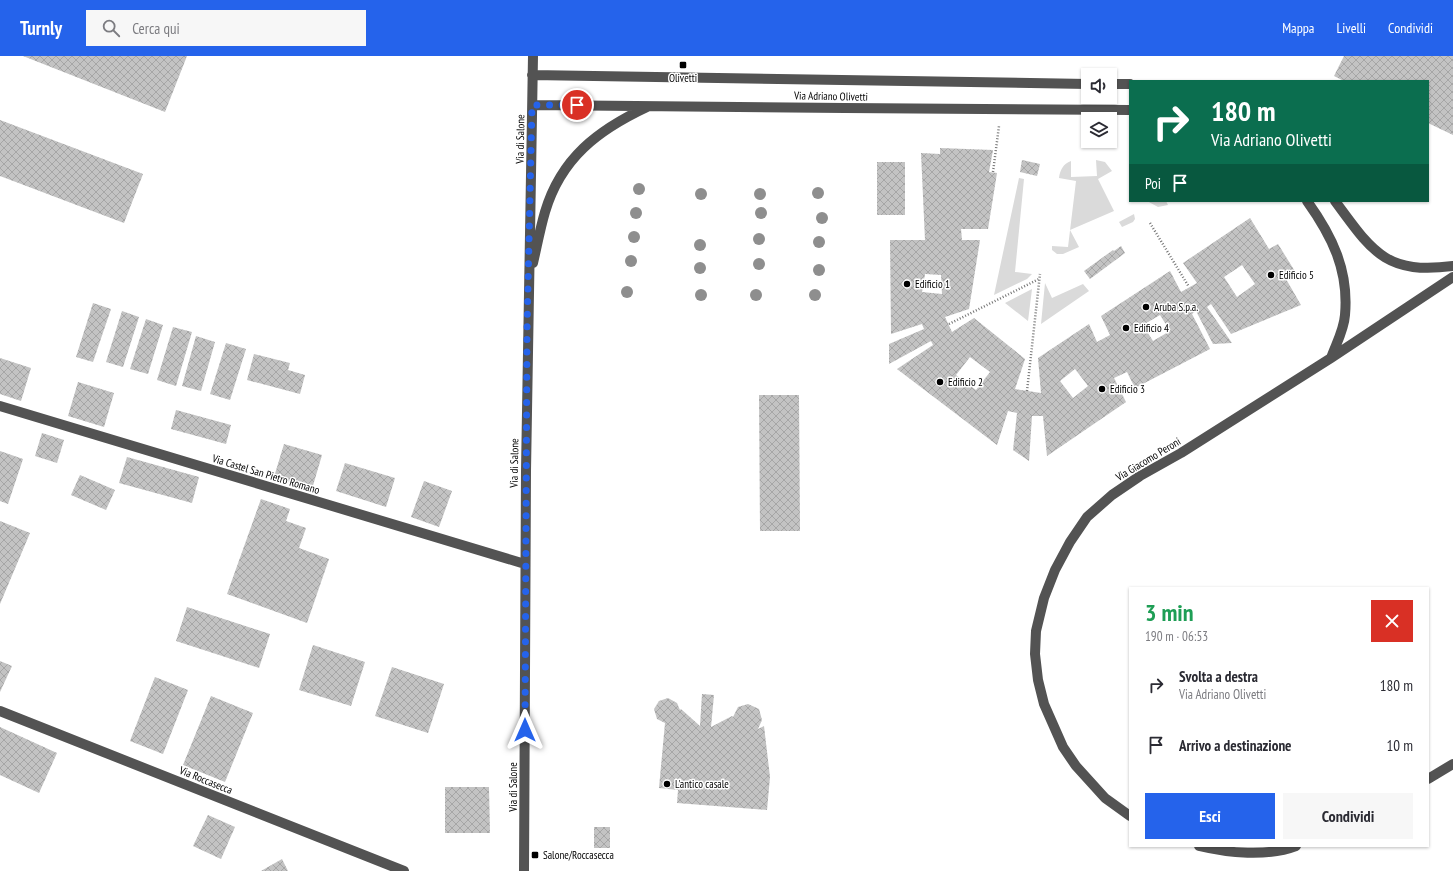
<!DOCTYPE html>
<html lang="it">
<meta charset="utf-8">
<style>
body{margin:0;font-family:"PT Sans Narrow",sans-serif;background:#f7f7f7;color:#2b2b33;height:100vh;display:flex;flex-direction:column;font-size:15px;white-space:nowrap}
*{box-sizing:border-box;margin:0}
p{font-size:13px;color:#7c7c81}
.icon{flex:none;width:22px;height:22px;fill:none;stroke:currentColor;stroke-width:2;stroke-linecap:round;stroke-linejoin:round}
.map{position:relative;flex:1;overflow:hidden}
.side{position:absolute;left:1129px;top:531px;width:300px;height:260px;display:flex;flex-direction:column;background:#fff;border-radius:0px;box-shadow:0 1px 3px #0004}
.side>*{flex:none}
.banner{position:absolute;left:1129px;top:24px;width:300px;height:122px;border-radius:0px;box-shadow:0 1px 3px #0004;background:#0b6e4f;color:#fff;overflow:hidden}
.controls{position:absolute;left:1081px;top:12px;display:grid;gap:8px}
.controls a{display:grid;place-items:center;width:36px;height:36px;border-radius:0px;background:#fff;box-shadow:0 1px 3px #0004;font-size:20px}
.pin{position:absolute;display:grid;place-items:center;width:34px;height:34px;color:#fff;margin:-17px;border:2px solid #fff;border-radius:50%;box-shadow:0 1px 4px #0007}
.me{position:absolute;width:44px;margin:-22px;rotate:0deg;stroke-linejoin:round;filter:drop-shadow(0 0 3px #0008)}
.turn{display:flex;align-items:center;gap:14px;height:84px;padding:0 16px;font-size:18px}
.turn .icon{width:52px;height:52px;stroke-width:2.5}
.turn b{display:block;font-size:28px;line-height:34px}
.then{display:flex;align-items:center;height:38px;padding:0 16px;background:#0003;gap:8px;font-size:15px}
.round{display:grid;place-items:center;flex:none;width:42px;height:42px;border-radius:0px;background:#f7f7f7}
.overview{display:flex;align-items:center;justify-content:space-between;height:68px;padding:0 16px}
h1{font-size:24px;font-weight:700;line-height:30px;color:#1e9e55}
.button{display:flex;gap:8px;margin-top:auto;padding:8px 16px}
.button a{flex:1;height:46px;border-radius:0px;background:#2563eb;color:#fff;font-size:16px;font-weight:700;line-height:46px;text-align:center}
.button a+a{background:#f7f7f7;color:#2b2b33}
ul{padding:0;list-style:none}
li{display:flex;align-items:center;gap:12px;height:60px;padding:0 16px}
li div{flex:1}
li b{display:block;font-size:15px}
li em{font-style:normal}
header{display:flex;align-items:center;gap:24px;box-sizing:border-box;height:56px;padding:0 20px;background:#2563eb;color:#fff}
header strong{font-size:19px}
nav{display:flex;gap:22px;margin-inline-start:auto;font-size:14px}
.search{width:280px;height:36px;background:#f7f7f7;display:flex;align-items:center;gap:10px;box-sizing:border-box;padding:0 14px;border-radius:0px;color:#7c7c81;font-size:15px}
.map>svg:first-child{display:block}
.grass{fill:#dadada}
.building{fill:url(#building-cross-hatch);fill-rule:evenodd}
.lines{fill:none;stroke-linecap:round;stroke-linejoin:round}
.path{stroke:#757575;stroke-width:2.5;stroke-dasharray:1 2;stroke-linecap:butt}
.minor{stroke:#535353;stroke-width:10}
.tree{fill:#8e8e8e}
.route{stroke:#2563eb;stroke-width:7;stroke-dasharray:0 12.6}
.poi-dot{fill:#000;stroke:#fff;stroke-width:1.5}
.labels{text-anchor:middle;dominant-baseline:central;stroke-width:3;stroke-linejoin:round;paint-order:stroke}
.poi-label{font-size:11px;fill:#000;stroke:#fff;text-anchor:start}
.street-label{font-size:11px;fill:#000;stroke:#fff}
</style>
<header>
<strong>Turnly</strong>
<div class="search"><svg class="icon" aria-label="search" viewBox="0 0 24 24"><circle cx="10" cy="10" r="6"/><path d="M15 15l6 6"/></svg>Cerca qui</div>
<nav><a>Mappa</a><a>Livelli</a><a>Condividi</a></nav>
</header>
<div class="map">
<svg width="1453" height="815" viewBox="0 0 1453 815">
<defs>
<pattern id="building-cross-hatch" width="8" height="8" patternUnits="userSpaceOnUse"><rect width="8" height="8" fill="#c3c3c3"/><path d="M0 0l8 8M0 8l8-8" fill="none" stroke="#a6a6a6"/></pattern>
</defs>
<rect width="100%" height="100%" fill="#fff"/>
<!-- grass -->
<path class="grass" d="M1096,104L1105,106L1112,115L1098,123L1114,155L1070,174L1079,191L1063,198H1057L1052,194V190L1068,191L1076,125L1059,122C1060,114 1063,108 1071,105V121L1097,120Z
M1019,122L1024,123L1015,216L1032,218L1027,223L994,239Z
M1147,145H1166L1168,149L1158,151Z
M1134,158L1135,163L1133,166L1122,171L1119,166Z
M1045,227L1052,242L1083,228L1089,235L1041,268Z
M1032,233L1028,265L1005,247Z"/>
<!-- building -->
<path class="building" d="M23,0H187L165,56Z
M1344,0H1453V79L1428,67V25H1344L1334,20Z
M0,64L143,118L124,167L0,120Z
M940,92L993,94L989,116L997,117L988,173H961L962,184H980L969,253L945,261L952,276L974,262L1025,303L1015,333L1041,337L1038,302L1089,268L1097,286L1110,279L1101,260L1170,215L1181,236L1197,227L1183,207L1250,162L1269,193L1278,188L1296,217L1286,223L1301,249L1231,278L1211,248L1207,251L1232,287L1213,288L1196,255L1192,258L1210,293L1135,332L1127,316L1114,322L1126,346L1047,400L1043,360H1032L1029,405L1013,394L1017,357L1008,355L997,389L897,313L933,289L931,285L889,308V288L924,273L922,268L891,278L890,184H925L921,97L940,98ZM1242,209L1255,228L1237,241L1224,221ZM925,218L941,219L942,238L922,236ZM1160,259L1170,275L1153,285L1143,269ZM970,301L990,316L976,334L956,319ZM1075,313L1088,330L1073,342L1060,325Z
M1022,104L1040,108L1037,120L1020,116Z
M877,106H905V159H877Z
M1121,190L1125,197L1090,223L1084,215L1113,194L1114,195Z
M93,247L111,253L93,306L76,301Z
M122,255L139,261L123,311L106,306Z
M146,263L163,269L148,318L130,313Z
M173,271L192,276L176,330L157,324Z
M196,280L215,286L201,335L182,330Z
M226,287L246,293L230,344L210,338Z
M254,298L290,307L288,314L305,319L300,338L247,324Z
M0,302L31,312L21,345L0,338Z
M78,326L114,337L104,371L68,360Z
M759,339H799L800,475H760Z
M176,354L231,369L226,388L171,373Z
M42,377L64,384L57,407L35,400Z
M284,388L322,399L312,433L274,421Z
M0,395L23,403L8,448L0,445Z
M127,401L199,421L192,447L119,427Z
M345,407L395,422L386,451L336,435Z
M80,419L115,434L106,454L71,439Z
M424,425L452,435L439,471L411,461Z
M261,443L290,453L286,465L306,472L299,492L329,503L307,567L227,538Z
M0,465L30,477L0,548Z
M187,551L270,578L259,612L176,585Z
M313,589L365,606L351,650L299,634Z
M0,605L12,610L0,636Z
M392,611L444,628L428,677L375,660Z
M155,621L188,634L163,698L130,685Z
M702,638L714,639L711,671L732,660L733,661L738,651L748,648L759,653L762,664L758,673L764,670L770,721L767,754L677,747L678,734L659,732L665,667L657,663L654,653L659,645L668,642L677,647L680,654L681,653L700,670Z
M211,640L253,657L225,726L183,709Z
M0,671L57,697L39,737L0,719Z
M445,731H489L490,777H445Z
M208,759L235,771L221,803L193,790Z
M594,771H610V792H594Z
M282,803L288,815H261Z"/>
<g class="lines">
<!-- path -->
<path class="path" d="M993,116L999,70
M1150,167L1189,231
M949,268L1039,223
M1027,335L1040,218"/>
<!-- minor -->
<path class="minor" d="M532,19L1088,28
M1110,28H1130
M533,49L845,52L1130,54
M1307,145C1332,180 1349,214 1345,259C1344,274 1336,288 1331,302
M1335,145C1372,195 1385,219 1453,210
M533,207C537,190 540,173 545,156C561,102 598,74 647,51
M0,350L525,508
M0,655L404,815
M1428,723L1453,708
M1130,760L1105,742L1076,710L1063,691L1044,648L1038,624L1035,598L1036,575L1044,542L1055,514L1070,486L1087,461L1112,439L1140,420L1181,397L1331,302L1453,221
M1199,790C1228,797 1267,801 1296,790
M524,815L526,415L533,0"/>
</g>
<!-- trees -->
<g class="tree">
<circle cx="639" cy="133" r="6"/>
<circle cx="818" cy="137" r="6"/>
<circle cx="701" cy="138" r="6"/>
<circle cx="760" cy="138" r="6"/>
<circle cx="636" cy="157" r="6"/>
<circle cx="761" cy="157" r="6"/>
<circle cx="822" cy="162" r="6"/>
<circle cx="634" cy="181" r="6"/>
<circle cx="759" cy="183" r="6"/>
<circle cx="819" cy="186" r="6"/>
<circle cx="700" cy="189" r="6"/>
<circle cx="631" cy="205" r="6"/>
<circle cx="759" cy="208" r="6"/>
<circle cx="700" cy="212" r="6"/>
<circle cx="819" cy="214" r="6"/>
<circle cx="627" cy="236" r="6"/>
<circle cx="701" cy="239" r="6"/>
<circle cx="756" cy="239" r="6"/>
<circle cx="815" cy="239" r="6"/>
</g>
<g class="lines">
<!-- route -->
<path class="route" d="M525,674L527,276L532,49H577"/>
</g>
<!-- markers -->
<g class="poi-dot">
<rect x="679" y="5" width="8" height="8" rx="2"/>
<circle cx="1271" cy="219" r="4"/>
<circle cx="907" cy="228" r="4"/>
<circle cx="1146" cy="251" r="4"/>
<circle cx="1126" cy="272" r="4"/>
<circle cx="940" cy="326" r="4"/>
<circle cx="1102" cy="333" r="4"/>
<circle cx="667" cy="728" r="4"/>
<rect x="531" y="795" width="8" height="8" rx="2"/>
</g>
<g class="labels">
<!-- poi labels -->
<g class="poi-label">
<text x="683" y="22" text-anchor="middle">Olivetti</text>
<text x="1279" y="219">Edificio 5</text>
<text x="915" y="228">Edificio 1</text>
<text x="1154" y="251">Aruba S.p.a.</text>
<text x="1134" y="272">Edificio 4</text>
<text x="948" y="326">Edificio 2</text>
<text x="1110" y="333">Edificio 3</text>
<text x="675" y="728">L'antico casale</text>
<text x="543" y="799">Salone/Roccasecca</text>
</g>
<!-- street labels -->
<g class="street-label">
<text transform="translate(831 40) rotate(1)">Via Adriano Olivetti</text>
<text transform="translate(520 83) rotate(-89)">Via di Salone</text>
<text transform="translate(1148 403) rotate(-31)">Via Giacomo Peroni</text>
<text transform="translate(514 407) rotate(-89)">Via di Salone</text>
<text transform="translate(266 418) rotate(17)">Via Castel San Pietro Romano</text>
<text transform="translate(206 724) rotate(22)">Via Roccasecca</text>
<text transform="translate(513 731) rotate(-90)">Via di Salone</text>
</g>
</g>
</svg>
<div class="controls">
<a><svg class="icon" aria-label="sound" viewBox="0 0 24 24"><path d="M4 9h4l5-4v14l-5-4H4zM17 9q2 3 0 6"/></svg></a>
<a><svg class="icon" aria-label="layers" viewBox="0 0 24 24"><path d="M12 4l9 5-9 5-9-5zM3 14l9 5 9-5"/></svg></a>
</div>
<div class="pin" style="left:577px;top:49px;background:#d93025"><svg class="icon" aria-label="arrive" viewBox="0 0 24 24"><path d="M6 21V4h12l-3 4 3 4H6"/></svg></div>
<svg class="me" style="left:525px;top:674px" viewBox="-20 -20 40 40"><path d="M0-17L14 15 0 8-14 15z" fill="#2563eb" stroke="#fff" stroke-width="4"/></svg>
<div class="banner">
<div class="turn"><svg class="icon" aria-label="right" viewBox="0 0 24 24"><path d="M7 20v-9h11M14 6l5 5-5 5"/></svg><div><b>180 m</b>Via Adriano Olivetti</div></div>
<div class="then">Poi<svg class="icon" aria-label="arrive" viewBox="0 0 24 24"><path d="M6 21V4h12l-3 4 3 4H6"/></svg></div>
</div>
<section class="side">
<div class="overview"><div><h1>3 min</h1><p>190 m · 06:53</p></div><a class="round" style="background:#d93025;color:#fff"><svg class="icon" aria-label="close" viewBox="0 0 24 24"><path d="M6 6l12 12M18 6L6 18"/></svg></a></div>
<ul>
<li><svg class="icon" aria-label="right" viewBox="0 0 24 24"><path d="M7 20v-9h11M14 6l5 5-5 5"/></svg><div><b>Svolta a destra</b><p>Via Adriano Olivetti</p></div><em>180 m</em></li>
<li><svg class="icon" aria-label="arrive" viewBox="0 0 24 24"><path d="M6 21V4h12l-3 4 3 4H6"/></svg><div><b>Arrivo a destinazione</b></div><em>10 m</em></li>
</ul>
<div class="button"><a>Esci</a><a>Condividi</a></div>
</section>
</div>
